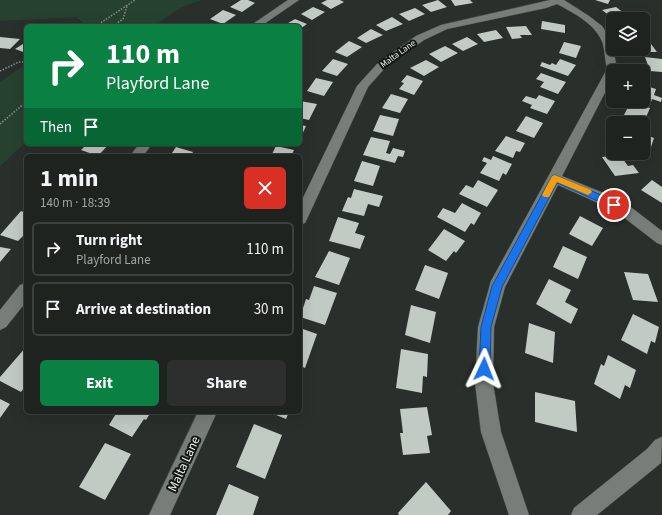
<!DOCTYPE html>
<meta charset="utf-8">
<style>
body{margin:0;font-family:"Source Sans 3",sans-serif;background:#2c2f2d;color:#f1f3f6;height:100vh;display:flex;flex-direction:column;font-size:15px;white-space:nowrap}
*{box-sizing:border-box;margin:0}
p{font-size:13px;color:#a1a4a5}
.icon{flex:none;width:22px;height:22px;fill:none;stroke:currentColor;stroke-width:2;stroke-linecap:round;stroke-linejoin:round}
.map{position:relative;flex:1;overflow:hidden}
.drawer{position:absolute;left:24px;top:154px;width:278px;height:260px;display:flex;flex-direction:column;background:#1f2320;border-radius:6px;box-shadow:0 4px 16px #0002,0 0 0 1px #3c403e}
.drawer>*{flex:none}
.guide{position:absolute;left:24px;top:24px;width:278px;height:122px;border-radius:6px;box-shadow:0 4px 16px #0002,0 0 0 1px #3c403e;background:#0b8043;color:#fff;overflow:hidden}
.fabs{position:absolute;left:606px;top:12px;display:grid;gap:8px}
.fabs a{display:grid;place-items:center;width:44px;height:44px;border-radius:6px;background:#1f2320;box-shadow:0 4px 16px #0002,0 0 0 1px #3c403e;font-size:20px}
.pin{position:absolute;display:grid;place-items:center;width:34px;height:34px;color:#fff;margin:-17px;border:2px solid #fff;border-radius:50%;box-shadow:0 1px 4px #0007}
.me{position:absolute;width:44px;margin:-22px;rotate:2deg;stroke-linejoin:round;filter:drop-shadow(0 0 3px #0008)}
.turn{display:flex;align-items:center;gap:14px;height:84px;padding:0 16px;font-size:18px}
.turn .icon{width:52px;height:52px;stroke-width:2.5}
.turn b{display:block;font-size:28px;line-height:34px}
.then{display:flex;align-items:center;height:38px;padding:0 16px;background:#0003;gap:8px;font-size:15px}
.round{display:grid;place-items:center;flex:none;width:42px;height:42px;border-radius:6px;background:#2c2f2d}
.summary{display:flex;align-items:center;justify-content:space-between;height:68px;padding:0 16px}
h1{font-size:24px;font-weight:700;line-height:30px}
.primary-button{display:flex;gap:8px;margin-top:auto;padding:8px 16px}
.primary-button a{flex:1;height:46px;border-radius:6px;background:#0b8043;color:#fff;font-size:16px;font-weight:700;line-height:46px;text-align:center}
.primary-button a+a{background:#2c2f2d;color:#f1f3f6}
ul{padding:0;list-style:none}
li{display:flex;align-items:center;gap:12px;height:54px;margin:0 8px 6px;padding:0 8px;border:2px solid #3c403e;border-radius:6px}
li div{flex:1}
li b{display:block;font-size:15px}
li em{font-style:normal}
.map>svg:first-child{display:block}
.green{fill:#274130}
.building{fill:#c2cac4}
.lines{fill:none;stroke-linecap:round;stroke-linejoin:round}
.minor-casing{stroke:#474d49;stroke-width:1}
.path{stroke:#898e8a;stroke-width:1.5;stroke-dasharray:1.5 1.5;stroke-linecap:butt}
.minor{fill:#777e79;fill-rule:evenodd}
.route{fill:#1a73e8;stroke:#114b97}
.slow{fill:#f59e0b}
.labels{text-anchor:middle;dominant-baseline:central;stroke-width:4;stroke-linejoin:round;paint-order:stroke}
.far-street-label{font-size:9px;fill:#eff3f0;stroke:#141715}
.near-street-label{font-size:13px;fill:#eff3f0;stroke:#141715}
</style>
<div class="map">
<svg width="662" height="515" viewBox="0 0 662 515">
<rect width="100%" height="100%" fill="#292f2b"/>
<!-- green -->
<path class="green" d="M0,0H201L180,8L154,26H80L83,23L77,17L0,21Z
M26,64V142L0,166V82Z"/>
<!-- building -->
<path class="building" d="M241,0H248L255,3L242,12L230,7Z
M327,0H340L344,2L331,9L321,3Z
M438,0L447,7L431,12L422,5Z
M451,0H470L473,3L455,6Z
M595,0H610L608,4Z
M313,7L325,12L312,20L301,14Z
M616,7L629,17L614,19L602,10Z
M415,8L425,14L409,21L399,14Z
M223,10L236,15L223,24L210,19Z
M392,17L403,24L386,31L376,25Z
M295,19L307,24L300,29V26H283Z
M542,21L565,25V33L541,29Z
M526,26L532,35H520L522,38L512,39L506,27Z
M371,29L383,35L366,43L357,38Z
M496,30L503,38L484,42L477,34Z
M0,37L20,39L10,49L0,48Z
M467,37L478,44L463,51L452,44Z
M643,40H648L657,52H639L637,49H643Z
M349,41L362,47L347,57L335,52Z
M26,42V53L15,49Z
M564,42L581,46L576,58L559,53Z
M445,46L458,53L441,62L429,54Z
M645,57L662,59V72L650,71Z
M333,59L348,64L337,76L322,71Z
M560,59L576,65L568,76L540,66L542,62L550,65L552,63L556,65Z
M426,60L439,67L424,76L410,68Z
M541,73L566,82L558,94L540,87L544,82L536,79Z
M407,75L423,81L414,95L399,89L404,83L401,82Z
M316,78L333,82L324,96L307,91Z
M643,85L656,89L654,95L662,98L661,102L652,99L651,102L643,99Z
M391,94L408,99L400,113L382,108Z
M539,95L555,101L547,114L530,108L532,105L522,101L526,96L536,99Z
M300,101L317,104L309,120L300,118Z
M631,101L650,108L644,122L624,115Z
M380,115L399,119L393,136L373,131Z
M526,116L543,123L534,138L516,131Z
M300,125L306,126L300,139Z
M643,134L654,138L651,147L643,144Z
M506,136L525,143L520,152L516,151L513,158L495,151Z
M371,137L390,141L386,153L390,154L393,148L405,151L403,157L398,156L395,163L363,155Z
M87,144H109L98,156L81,150Z
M276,146L294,150L291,156H271Z
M176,147L193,152L190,156H170Z
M620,155L628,166L633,165L639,173L615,176L602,157Z
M493,156L512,164L506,175L503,173L499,181L480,173L487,163L482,161L484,157L491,160Z
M362,161L380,166L373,186L354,181Z
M478,180L498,190L487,207L459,194L466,185L473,188Z
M652,180L662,187V203L641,190Z
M354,189L383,196L379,207L368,204L364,216L342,211L348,197L351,198Z
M462,203L481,213L474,225L471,223L465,232L437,217L443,208L455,213Z
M21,211L26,213V233L18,241L0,235Z
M580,216L603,228L592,246L569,234Z
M338,217L359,223L355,233L365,236L360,249L329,241Z
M444,229L465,241L456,253L454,251L446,261L428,250Z
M563,246L587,257L578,279L553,267Z
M0,247L11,249L0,262Z
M329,251L350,258L339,285L315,277Z
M425,265L448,273L439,299L415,290Z
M624,272L648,274L658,302L633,300Z
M549,279L571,290L565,302L578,309L571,324L536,304Z
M314,286L337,293L325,325L300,317L306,299L309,300Z
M411,305L436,312L430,343L405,335Z
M633,314L659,327L655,343L651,341L647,354L621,340Z
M529,323L555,332L553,363L525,353Z
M300,328L317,334L305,368L300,366Z
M26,347V385L21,392L0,381V377Z
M401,349L428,354L427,377L423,376L422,393L396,388Z
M608,355L636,370L630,388L625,385L620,399L594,384L601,364L604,366Z
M535,392L575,401L577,432L535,422Z
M0,399L10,404L0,418Z
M427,407L432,435L427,436L430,453L403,455L400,433H403L400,409Z
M117,412H151L146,420L144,419L132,437L109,425Z
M269,412H289L286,419Z
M254,424L282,435L265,479L236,467Z
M105,443L131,454L105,500L79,487Z
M426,482L451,511L448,515H399L398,513Z
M229,484L259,497L253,515H216Z"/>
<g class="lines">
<!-- minor casing -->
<g class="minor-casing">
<path id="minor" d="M288,0H299L261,26H250Z
M550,0H564L589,16L602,26L612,42L617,69L613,71V77L562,176L606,194L632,208L662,231V245L657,243L622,216L596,202L558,185L505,287L494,327L493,383L501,432L529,515H509L481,432L475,383L478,327L491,281L607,69C605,61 605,52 603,44C597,25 574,13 557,4L546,8L447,29L424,40L385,68L368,87L307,219L305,223L300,225V204L357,86L377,64L416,36L441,25Z
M139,144H152L143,156H130Z
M26,283V302L6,327L0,330V310L20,285Z
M198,412H217L170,515H149Z
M662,437L661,463L597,515H571L574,508L647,449L655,440Z"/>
</g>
<!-- path -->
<path class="path" d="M96,26L135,0
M113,26L123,19L127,6
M0,71L19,62H26
M0,124L26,102"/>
<!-- minor -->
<use href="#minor" class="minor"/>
</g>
<!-- route -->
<path class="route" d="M555,175L617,202L618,205L617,207H611L557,183L502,287L491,327L490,369L488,373L484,375L481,373L479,369L481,327L492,286L552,176Z"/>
<!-- slow -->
<path class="slow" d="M555,175L591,190L592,192L588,195L557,182L549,197H544L542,195L552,176Z"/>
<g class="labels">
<!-- far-street labels -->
<g class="far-street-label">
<text transform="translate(398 54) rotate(-36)">Malta Lane</text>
</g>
<!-- near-street labels -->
<g class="near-street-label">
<text transform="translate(184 464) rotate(-65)">Malta Lane</text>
</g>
</g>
</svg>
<div class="fabs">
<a><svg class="icon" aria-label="layers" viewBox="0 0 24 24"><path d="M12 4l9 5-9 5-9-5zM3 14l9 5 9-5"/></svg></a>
<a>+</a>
<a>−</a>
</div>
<div class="pin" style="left:614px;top:205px;background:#d93025"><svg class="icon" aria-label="arrive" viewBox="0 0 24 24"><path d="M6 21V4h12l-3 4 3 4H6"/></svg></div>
<svg class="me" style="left:484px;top:369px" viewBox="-20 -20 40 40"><path d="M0-17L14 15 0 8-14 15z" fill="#1a73e8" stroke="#fff" stroke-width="4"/></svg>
<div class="guide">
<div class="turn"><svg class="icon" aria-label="right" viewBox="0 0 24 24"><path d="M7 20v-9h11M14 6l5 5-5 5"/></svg><div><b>110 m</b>Playford Lane</div></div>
<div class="then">Then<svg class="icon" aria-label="arrive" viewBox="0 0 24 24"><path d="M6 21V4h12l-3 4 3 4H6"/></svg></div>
</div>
<section class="drawer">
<div class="summary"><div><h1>1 min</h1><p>140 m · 18:39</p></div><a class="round" style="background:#d93025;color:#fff"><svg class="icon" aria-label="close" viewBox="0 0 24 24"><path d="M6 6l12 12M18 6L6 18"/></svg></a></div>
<ul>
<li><svg class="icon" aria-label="right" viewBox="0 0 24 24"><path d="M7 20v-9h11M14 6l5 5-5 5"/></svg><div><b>Turn right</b><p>Playford Lane</p></div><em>110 m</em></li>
<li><svg class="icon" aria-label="arrive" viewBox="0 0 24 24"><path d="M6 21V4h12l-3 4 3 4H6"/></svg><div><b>Arrive at destination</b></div><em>30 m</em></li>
</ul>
<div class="primary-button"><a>Exit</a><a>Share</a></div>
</section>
</div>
